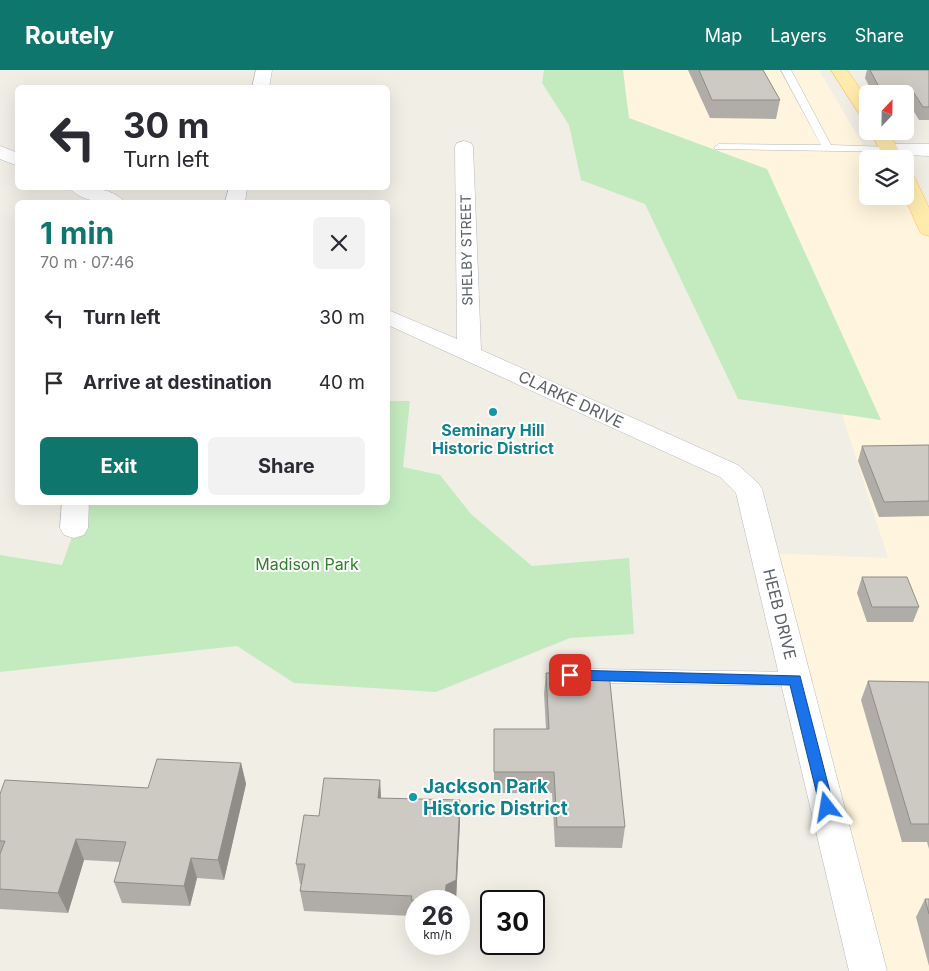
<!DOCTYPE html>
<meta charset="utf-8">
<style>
body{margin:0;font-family:Inter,sans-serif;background:#f2f2f3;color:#2b2b33;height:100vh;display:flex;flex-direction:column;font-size:19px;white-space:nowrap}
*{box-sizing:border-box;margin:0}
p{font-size:16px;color:#7c7c81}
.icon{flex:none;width:28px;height:28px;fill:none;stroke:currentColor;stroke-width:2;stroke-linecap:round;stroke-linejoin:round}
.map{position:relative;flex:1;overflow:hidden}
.details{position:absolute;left:15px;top:130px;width:375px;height:305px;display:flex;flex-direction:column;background:#fff;border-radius:8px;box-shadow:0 5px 20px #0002}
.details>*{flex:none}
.guide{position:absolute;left:15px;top:15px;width:375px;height:105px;border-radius:8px;box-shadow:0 5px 20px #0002;background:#fff;color:#2b2b33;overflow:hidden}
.needle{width:32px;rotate:22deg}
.fabs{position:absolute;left:859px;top:15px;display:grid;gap:10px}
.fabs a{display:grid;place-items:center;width:55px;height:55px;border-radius:8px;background:#fff;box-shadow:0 5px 20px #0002;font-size:25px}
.speed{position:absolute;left:405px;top:820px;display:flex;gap:10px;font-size:25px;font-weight:700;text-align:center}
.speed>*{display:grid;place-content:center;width:65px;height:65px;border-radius:50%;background:#fff;box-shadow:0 5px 20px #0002;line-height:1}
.speed small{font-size:12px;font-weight:400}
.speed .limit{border:2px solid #111;border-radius:8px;background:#fff;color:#111}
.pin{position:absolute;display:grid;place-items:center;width:42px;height:42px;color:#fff;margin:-21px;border-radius:10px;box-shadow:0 2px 8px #0006}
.me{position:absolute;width:55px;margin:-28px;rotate:346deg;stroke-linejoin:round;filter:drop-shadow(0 0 4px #0008)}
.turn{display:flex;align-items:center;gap:18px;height:105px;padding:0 25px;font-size:22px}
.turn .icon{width:65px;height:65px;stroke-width:2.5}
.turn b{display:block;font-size:35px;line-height:42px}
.round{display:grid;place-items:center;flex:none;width:52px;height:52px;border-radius:8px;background:#f2f2f3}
.head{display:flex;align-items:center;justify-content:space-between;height:85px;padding:0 25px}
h1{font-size:30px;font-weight:700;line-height:38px;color:#0f766e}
.button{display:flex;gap:10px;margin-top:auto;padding:10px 25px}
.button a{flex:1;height:58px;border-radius:8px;background:#0f766e;color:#fff;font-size:20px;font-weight:700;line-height:58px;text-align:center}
.button a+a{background:#f2f2f3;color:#2b2b33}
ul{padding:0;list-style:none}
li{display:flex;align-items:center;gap:15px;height:65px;padding:0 25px}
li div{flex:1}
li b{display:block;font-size:19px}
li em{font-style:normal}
header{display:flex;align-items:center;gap:30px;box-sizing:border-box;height:70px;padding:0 25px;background:#0f766e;color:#fff}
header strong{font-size:24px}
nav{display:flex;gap:28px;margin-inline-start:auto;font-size:18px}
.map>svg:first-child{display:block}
.commercial{fill:#fff4dd}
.green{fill:#c4ebc0}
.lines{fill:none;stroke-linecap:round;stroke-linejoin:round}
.lane-casing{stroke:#b6babe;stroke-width:1}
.street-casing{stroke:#b6babe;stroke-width:1}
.secondary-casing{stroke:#b7bcc1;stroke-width:1}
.primary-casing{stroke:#ffc051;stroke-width:1}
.lane{fill:#fff;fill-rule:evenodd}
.street{fill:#fff;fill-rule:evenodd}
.secondary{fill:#fff;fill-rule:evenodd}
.primary{fill:#ffebad;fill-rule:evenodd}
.wall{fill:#b0ada8}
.shaded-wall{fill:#908d88}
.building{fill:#cdc9c3;stroke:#908d88}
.route{fill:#1a73e8;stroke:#114b97}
.culture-dot{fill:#0f9aa8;stroke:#fff;stroke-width:2}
.labels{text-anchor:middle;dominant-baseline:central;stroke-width:4;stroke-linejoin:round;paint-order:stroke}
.far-street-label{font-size:14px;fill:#5d6368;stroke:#fff}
.street-label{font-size:16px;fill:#5d6368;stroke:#fff}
.culture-label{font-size:16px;font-weight:bold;fill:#0d838f;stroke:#fff}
.park-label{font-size:16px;fill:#2e812a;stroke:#fff}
.near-culture-label{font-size:19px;font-weight:bold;fill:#0d838f;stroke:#fff;text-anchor:start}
</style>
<header>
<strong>Routely</strong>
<nav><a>Map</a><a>Layers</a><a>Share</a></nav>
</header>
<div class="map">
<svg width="929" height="901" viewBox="0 0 929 901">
<rect width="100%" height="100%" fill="#f1eee6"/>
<!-- commercial -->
<path class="commercial" d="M623,0H819L871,89H868V126H905L929,160V901H868L765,483L888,488L842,344L880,350L767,99L628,48Z"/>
<!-- green -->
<path class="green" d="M544,0H623L629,48L767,99L881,350L738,329L645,134L581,110L569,55L542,13Z
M388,331H410L403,397L440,405L471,444L532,496L629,488L634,564L570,568L436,622L294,613L237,576L0,602V485L62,495L84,433L388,432Z"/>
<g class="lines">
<!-- lane casing -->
<g class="lane-casing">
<path id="lane" d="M781,0H791L831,75L891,77L896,80L895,82L715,79L714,77L719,74L821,75Z
M590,599L796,602L802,604L805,609L802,614L796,616L590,613L584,611L581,606L584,601Z"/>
</g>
<!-- street casing -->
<g class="street-casing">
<path id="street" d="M256,0H272L269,18H252Z
M464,71L471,73L473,77L481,280L738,395L758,413L762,419L887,901H849L736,423L720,407L388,255V240L457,269L455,77L457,73Z
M0,76L18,83V96L0,89Z
M70,118C85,116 114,118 124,132C109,134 80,132 70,118Z
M229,118H247L245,132H225Z
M62,432H89L88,458L84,465L74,468L64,465L60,458Z"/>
</g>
<!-- secondary casing -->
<g class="secondary-casing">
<path id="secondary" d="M891,74H929V86L884,84L882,80L884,76Z"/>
</g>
<!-- primary casing -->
<g class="primary-casing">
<path id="primary" d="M831,0H847L868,30V49L862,48Z
M870,61H888L904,89H885Z
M905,102L912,104L915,108L929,138V166L922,164L919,160L904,126Z"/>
</g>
<!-- lane -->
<use href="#lane" class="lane"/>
<!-- street -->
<use href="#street" class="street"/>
<!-- secondary -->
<use href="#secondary" class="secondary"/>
<!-- primary -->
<use href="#primary" class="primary"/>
</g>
<!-- wall -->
<path class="wall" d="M688,0H763L780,30L776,49L710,48Z
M867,0H929V50H919L908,32H905V24H873L865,8Z
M929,375V446L879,447L858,391L862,376Z
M862,507L919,537L913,552H867L857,523Z
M546,603L625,757L622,778L555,777L552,723H494V659H546L544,624Z
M868,611L929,612V779L927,772H902L861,630Z
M241,693L246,714L224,810L197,808L190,836L122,833L114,812L120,792L84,790L68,843L0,839V724L148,718Z
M380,710L381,728L460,751L456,830L453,831H416V850H413L412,846L304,841L300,821L301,814H300L296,794Z
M925,829H929V896L916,847Z"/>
<!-- shaded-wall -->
<path class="shaded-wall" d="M241,693L246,714L224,810L218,790Z
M380,710L381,731L378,728Z
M460,730V751L456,830L453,831H445L446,815Z
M76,769L84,790L68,843L58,823Z
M191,788L197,808L190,836L184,816Z"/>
<!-- building -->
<path class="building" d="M699,0H763L780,30H712Z
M870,0H929V37H923L912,20L880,19Z
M929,375V431L884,432L862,376Z
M862,507H907L919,537H872Z
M546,603H609L625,757H557L554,702H494V659H549Z
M868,611L929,612V754H911Z
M157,689L241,693L218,790L191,788L184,816L114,812L126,772L76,769L58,823L0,819V784L5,771H0V724L5,710L148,718Z
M324,708L380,710L378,728L460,730L456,810L446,815L445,831L411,830L412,826L300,821L305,794H296L304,745L319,746Z
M925,829H929V844Z"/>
<!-- route -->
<path class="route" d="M570,600L800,606L834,737L832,741L827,743L822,741L820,737L790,615L570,610L566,609L564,605L566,602Z"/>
<!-- markers -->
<g class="culture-dot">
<circle cx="493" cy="342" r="5"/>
<circle cx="413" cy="727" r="5"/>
</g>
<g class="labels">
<!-- far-street labels -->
<g class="far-street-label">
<text transform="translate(466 180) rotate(-91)">SHELBY STREET</text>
</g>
<!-- street labels -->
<g class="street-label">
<text transform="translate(571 329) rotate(25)">CLARKE DRIVE</text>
<text transform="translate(780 544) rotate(76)">HEEB DRIVE</text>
</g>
<!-- culture labels -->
<g class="culture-label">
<text x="493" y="360">Seminary Hill<tspan x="493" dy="18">Historic District</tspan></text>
</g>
<!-- park labels -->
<g class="park-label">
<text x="307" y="494">Madison Park</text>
</g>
<!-- near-culture labels -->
<g class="near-culture-label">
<text x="423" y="716">Jackson Park<tspan x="423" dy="22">Historic District</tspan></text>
</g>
</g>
</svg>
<div class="fabs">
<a><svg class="needle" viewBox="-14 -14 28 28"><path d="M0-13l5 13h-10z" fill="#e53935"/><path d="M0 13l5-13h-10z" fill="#7c7c81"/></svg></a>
<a><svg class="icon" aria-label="layers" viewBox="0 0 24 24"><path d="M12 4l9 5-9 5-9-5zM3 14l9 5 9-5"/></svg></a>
</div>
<div class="speed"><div>26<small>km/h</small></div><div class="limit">30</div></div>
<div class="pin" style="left:570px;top:605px;background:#d93025"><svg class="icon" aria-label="arrive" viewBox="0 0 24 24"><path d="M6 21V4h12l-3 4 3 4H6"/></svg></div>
<svg class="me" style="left:827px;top:737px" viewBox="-20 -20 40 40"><path d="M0-17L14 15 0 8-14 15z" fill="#1a73e8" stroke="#fff" stroke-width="4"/></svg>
<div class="guide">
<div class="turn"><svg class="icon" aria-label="left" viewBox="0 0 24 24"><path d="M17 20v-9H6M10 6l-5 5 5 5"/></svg><div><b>30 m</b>Turn left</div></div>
</div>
<section class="details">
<div class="head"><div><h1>1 min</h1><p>70 m · 07:46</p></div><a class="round"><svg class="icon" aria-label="close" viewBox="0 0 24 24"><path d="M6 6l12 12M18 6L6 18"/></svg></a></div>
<ul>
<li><svg class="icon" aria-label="left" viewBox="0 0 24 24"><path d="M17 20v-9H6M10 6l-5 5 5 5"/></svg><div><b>Turn left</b></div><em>30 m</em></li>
<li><svg class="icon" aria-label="arrive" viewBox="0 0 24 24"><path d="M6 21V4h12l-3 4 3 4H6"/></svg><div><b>Arrive at destination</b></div><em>40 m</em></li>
</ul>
<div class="button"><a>Exit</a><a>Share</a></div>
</section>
</div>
